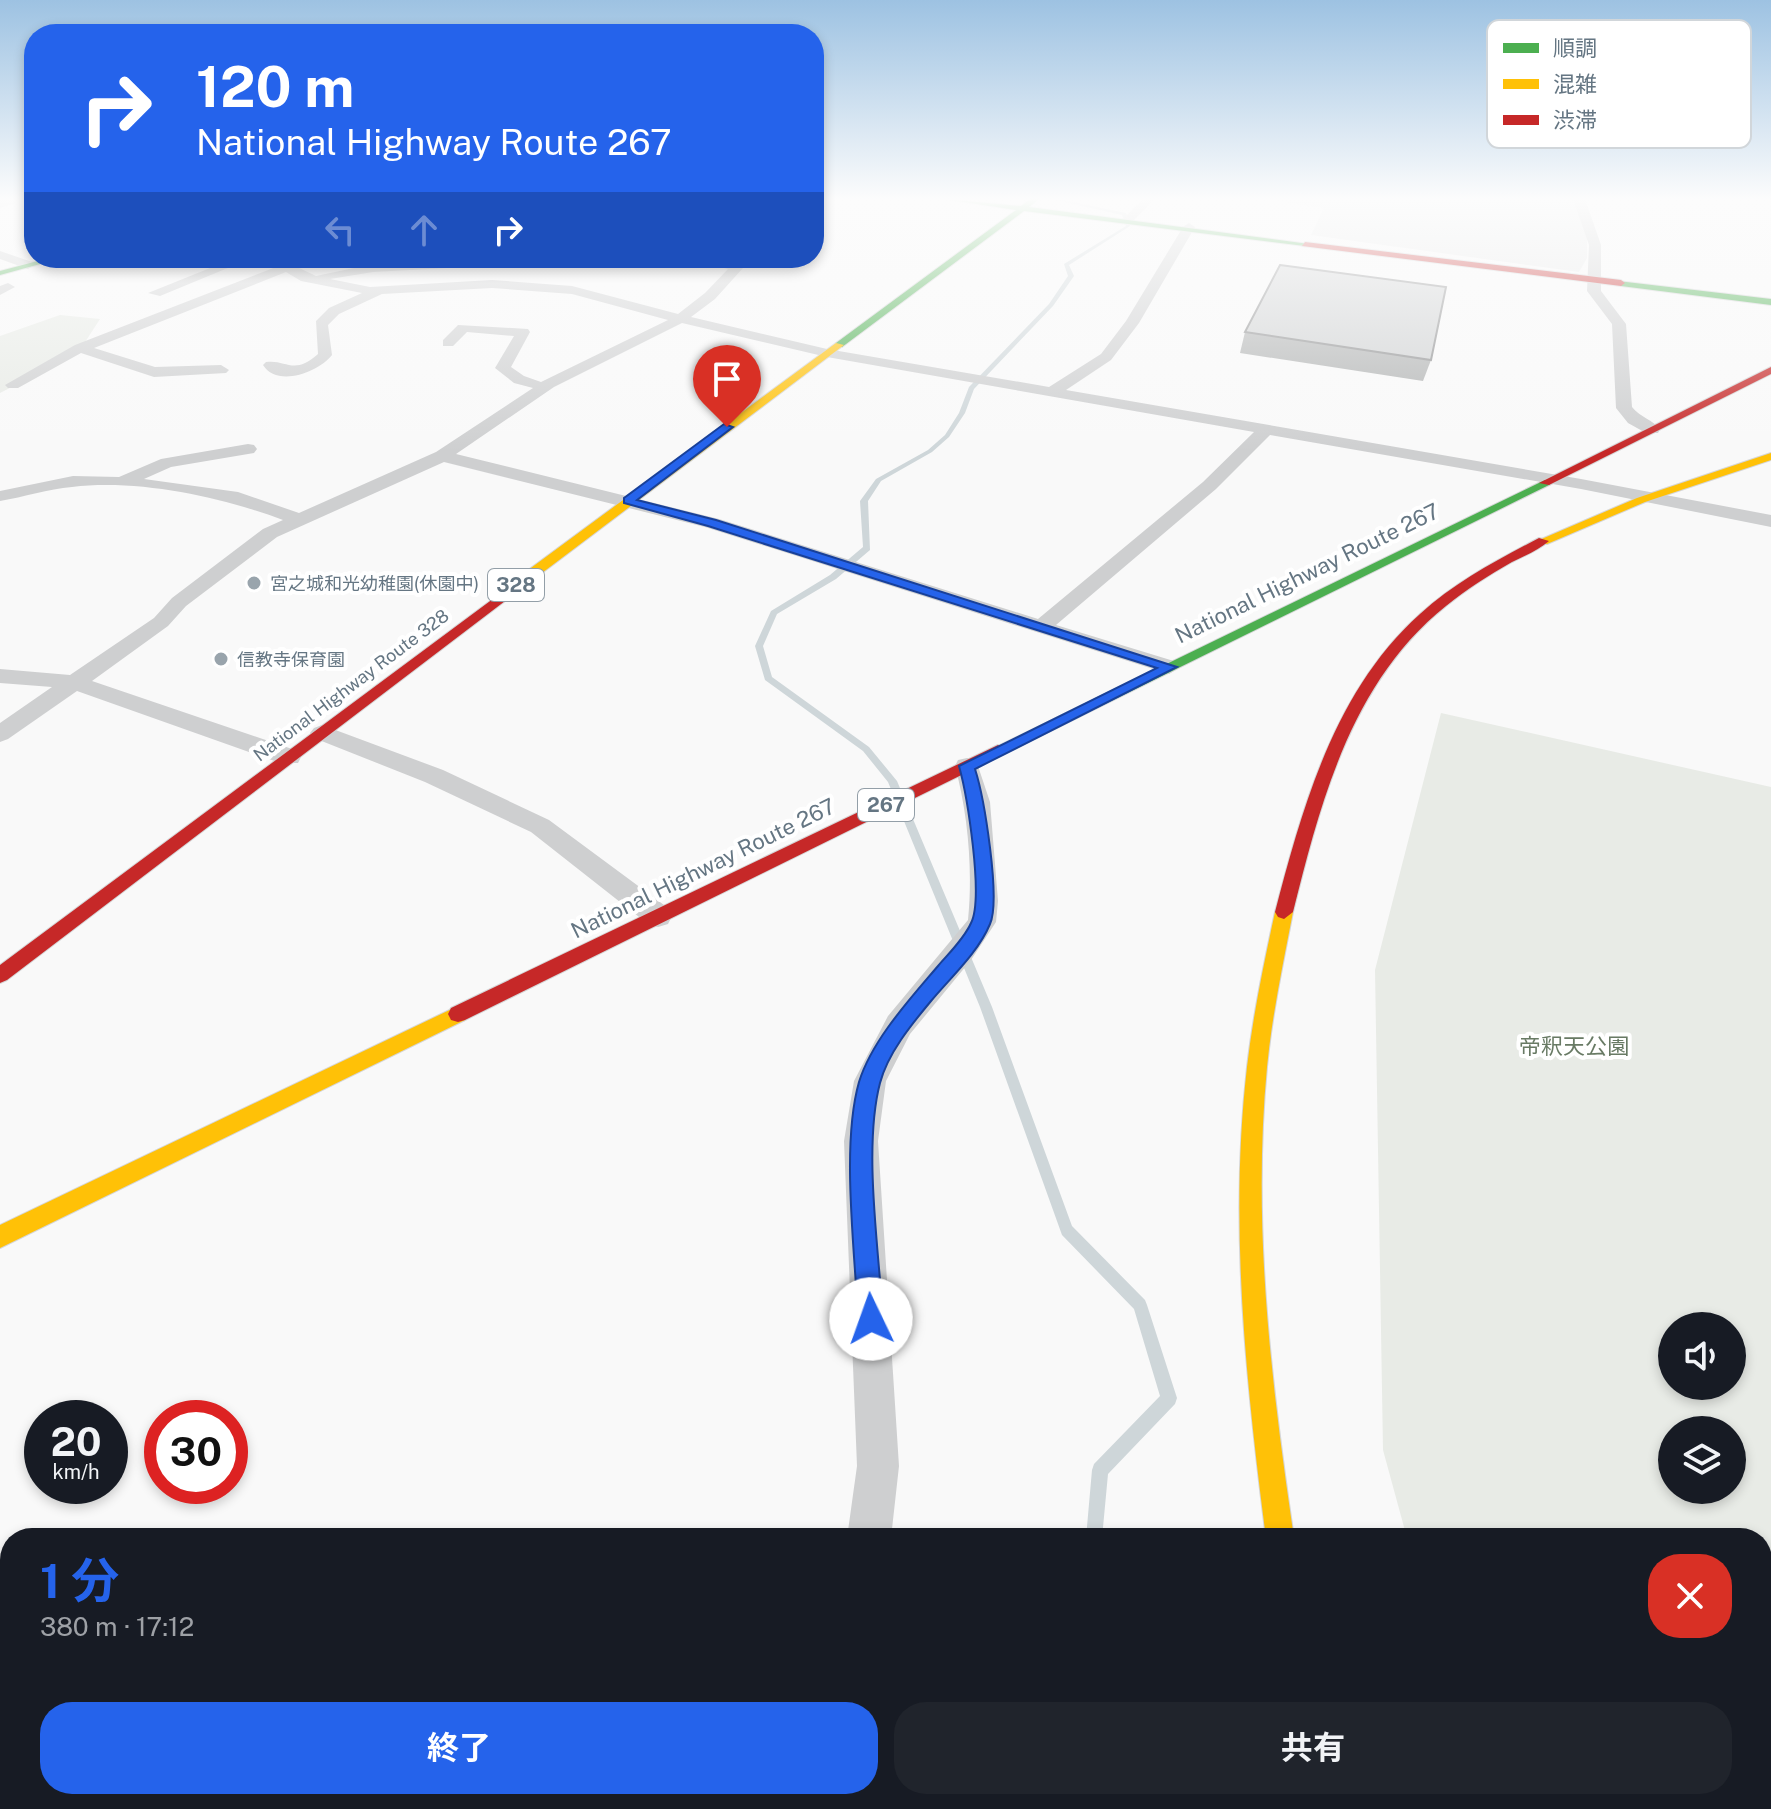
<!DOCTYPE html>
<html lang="ja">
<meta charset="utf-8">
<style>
body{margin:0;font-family:"Public Sans","Noto Sans JP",sans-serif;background:#20242c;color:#f1f3f6;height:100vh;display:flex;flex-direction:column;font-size:30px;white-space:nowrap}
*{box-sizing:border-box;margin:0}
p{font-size:26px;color:#9ea1a6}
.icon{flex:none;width:44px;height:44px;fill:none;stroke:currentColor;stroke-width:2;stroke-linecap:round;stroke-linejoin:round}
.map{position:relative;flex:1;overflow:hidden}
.panel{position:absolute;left:0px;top:1528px;width:1772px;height:282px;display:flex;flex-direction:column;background:#171b24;border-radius:32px 32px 0 0;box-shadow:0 4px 12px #0003}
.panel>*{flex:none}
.top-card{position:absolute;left:24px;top:24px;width:800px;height:244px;border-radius:32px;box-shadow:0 4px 12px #0003;background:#2563eb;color:#fff;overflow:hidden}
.controls{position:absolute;left:1658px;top:1312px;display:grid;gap:16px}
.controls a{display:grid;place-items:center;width:88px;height:88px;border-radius:50%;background:#171b24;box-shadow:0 4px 12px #0003;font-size:40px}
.speed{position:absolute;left:24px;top:1400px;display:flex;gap:16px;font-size:40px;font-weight:700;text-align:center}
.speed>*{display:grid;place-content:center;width:104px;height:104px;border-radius:50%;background:#171b24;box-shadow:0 4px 12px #0003;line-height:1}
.speed small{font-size:20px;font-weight:400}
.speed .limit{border:12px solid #d22;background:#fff;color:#111}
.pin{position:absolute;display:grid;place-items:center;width:68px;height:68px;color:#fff;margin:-82px -34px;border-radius:50% 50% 50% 0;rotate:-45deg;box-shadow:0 0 8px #0007}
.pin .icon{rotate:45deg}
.me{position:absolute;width:88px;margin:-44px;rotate:357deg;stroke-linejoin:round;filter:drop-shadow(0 0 6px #0008)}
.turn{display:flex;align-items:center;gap:28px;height:168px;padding:0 40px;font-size:36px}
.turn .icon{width:104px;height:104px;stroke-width:2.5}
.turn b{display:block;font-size:56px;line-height:68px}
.lanes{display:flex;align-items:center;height:76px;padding:0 40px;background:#0003;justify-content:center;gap:40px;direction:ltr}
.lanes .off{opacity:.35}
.round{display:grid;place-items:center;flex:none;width:84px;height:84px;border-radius:32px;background:#20242c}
.headline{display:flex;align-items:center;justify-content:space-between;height:136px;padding:0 40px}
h1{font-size:48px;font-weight:700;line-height:60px;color:#2563eb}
.cta{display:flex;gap:16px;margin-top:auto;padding:16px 40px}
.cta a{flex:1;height:92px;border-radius:32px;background:#2563eb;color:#fff;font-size:32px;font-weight:700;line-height:92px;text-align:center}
.cta a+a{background:#20242c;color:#f1f3f6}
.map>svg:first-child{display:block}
.built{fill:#e8e9e9}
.green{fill:#e8ebe6;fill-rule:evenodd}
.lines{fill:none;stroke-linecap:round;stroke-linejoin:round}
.stream{fill:#ced6d9;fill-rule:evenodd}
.fast-casing{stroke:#d5d6d7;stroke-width:2}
.slow-casing{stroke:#d5d6d7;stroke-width:2}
.jam-casing{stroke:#d5d6d7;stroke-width:2}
.street{fill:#cecfd0;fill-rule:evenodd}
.fast{fill:#4caf50;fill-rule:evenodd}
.slow{fill:#ffc107;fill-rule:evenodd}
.jam{fill:#c62828;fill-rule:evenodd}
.wall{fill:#b3b5b5}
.building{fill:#d0d2d3;stroke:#929394;stroke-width:2}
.route{fill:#2563eb;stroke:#184099;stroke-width:2}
.poi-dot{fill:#99a4ac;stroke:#fff;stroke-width:3}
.labels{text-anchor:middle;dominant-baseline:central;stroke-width:8;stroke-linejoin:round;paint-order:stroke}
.far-poi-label{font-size:18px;fill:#657683;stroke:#fff;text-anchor:start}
.far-street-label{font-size:18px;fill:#657683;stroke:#fff}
.shield{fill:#fff;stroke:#939fa8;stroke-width:2}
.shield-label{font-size:20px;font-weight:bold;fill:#657683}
.street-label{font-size:22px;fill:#657683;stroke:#fff}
.park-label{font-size:22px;fill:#687a64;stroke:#fff}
.key{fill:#fff;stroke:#d1d6da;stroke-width:2}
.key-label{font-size:22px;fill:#657683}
</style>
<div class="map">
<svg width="1771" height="1809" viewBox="0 0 1771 1809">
<rect width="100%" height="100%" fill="#f9f9f9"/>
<!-- built -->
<path class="built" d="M1279,199H1584L1587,205V258L1579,272L1311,235L1324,208L1278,201Z"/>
<!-- green -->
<path class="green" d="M60,315L100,319L78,353L0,393V336Z
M1441,713L1771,787V1809H1588L1569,1800H1762V1538H1407L1383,1450L1375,970ZM1672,1326H1732V1386H1672ZM1672,1430H1732V1490H1672Z"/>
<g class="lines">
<!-- stream -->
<path class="stream" d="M1051,199H1059L1126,213L1130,226L1069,265L1074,276L1053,306L974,389L965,413L949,437L932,452L881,481L868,501L870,550L836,579L777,614L763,646L772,677L869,747L897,781L992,1007L1072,1226L1145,1300L1147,1305L1177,1398L1175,1404L1108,1474L1102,1538H1086L1092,1470L1094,1464L1160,1396L1134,1309L1062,1235L980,1007L888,782L863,751L765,680L755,646L771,611L830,575L863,547L860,501L876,479L928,450L945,435L959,413L969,387L1049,304L1068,276L1064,264L1126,226L1122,215Z
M1068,1800H1088V1809H1068Z"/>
<!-- fast casing -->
<g class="fast-casing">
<path id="fast" d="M944,199L1021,206L1030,199H1039L1029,207L1309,244L1305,246L1024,211L842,347H836V343L1016,210Z
M49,258H62L0,275V271Z
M1618,281L1771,299V305L1621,286Z
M1545,480L1551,483L1549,485L1004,754H992L990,750Z"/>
</g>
<!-- slow casing -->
<g class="slow-casing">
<path id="slow" d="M836,343L844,345L526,585H516V579Z
M1771,453V460L1645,502L1547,544L1537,541L1637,498Z
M1284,905L1293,912C1283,964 1272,1015 1267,1067C1252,1225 1271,1382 1294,1538H1266C1246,1382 1229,1224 1247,1067C1253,1015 1264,963 1275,912Z
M458,1006L465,1008L468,1014L465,1020L0,1248V1225Z"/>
</g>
<!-- jam casing -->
<g class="jam-casing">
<path id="jam" d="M1305,242L1621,280L1625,283L1621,286L1302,246Z
M1771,367V374L1549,485L1539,483Z
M1539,538L1549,541C1539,550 1524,556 1512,562C1489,575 1467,589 1446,606C1352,681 1321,800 1293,912L1284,919L1278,917L1275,912C1303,805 1335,690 1420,614C1455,582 1497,560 1539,538Z
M521,578L526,579V585L7,980L0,983V965Z
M998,745L1006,750L1004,754L465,1020L458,1022L451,1020L448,1014L451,1008Z
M1316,1800H1348L1350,1809H1318Z"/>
</g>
<!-- street -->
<path class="street" d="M0,199H11L16,203L0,208Z
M1143,199H1155L1132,222H1124V218Z
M1573,199H1585L1601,245V291L1626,324L1632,407C1640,417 1653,420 1660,429L1658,433H1646L1628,423L1616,408L1612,324L1587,291L1589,245Z
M1189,223L1195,227L1139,323L1111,360L1066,390L1581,479L1771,515V527L1581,489L1270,435L1216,489L1056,625L1177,662L1180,667L1169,674L705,527L444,462L277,537L186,606L168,626L92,681L298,751L301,757L298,763H280L77,691L8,739L0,742V723L52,687L0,683V669L70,675L154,618L172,598L263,529L283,520C221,497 139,479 72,487C48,489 24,497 0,501V491L73,476L119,477L161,459L248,444L254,445L257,449L254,453L171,467L144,479L238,492L299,513L436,452L533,388L514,383L495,368L514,336L467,332L453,346H443V340L458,325L528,329L530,332L511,367L524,376L541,382L668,320L572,294L492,288L382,294L339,314L328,325L332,355C319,372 277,388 263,365L266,362C286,359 294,376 318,354L316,321L329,308L362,293L301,281L286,272L94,348L155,367L221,365L229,370L226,373L154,377L81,353L18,388H8L5,385L75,345L281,265L282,258H294L293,265L316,276L373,264L534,258L502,265L373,272L330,279L370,287L492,280L572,286L678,314L705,293L728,269L684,258L735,263L739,258H752L715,299L691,317L827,349L1049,387L1101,354L1126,321L1183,227ZM682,323L827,357L1254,432L1203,482L1038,619L719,519L456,454L554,387Z
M0,251L32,262L34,265L28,269L0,259Z
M235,258H252L160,296L148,293Z
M8,283L15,287L0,295V286Z
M322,725L443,770L549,820L668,908L672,916L668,924L658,927L648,924L531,832L425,782L314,738L310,733L314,728Z
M967,758L976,760L990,802L998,901L996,922L971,960L910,1034L886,1081L878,1141L899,1466L891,1538H847L857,1466L844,1141L854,1081L888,1016L968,920C973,870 968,814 955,766L958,760Z
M858,1800H908L911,1809H861Z"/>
<!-- fast -->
<use href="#fast" class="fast"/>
<!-- slow -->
<use href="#slow" class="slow"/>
<!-- jam -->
<use href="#jam" class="jam"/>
</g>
<!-- wall -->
<path class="wall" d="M1245,332L1431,360L1423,381L1240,353Z"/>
<!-- building -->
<path class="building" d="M1280,265L1446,287L1431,360L1245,332Z"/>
<!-- sky -->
<linearGradient id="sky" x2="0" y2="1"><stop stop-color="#9dc2e2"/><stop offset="0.44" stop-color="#fcfcfc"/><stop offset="1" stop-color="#fcfcfc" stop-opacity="0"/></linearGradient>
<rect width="1771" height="452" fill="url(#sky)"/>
<!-- route -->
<path class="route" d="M724,424L733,427L637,500L716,520L1177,667L975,769C984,797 1001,899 990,924C978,953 950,978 931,1001C911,1025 888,1053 880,1083C863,1148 879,1250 883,1319L879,1328L871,1331L862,1328L858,1319C855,1251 841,1145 859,1082C872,1040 910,999 938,966C949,953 964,939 971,923C984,898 967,795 959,766L1157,668L708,526L624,503V498Z"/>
<!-- markers -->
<g class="poi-dot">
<circle cx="254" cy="583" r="8"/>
<circle cx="221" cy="659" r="8"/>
</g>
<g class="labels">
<!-- far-poi labels -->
<g class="far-poi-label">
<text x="270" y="583">宮之城和光幼稚園(休園中)</text>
<text x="237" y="659">信教寺保育園</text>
</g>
<!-- far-street labels -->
<g class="far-street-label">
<text transform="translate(351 685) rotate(-37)">National Highway Route 328</text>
</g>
<!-- shield labels -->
<g class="shield">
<rect x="488" y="569" width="56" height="32" rx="6"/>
<rect x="858" y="789" width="56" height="32" rx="6"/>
</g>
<g class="shield-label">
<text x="516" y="585">328</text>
<text x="886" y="805">267</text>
</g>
<!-- street labels -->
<g class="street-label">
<text transform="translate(1307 573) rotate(-26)">National Highway Route 267</text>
<text transform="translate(703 868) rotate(-26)">National Highway Route 267</text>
</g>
<!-- park labels -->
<g class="park-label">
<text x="1574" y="1046">帝釈天公園</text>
</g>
</g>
<!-- legend -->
<rect x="1487" y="20" width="264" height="128" rx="12" class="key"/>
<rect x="1503" y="43" width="36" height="10" fill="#4caf50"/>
<rect x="1503" y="79" width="36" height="10" fill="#ffc107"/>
<rect x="1503" y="115" width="36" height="10" fill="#c62828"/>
<g class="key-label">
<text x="1553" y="56">順調</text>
<text x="1553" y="92">混雑</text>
<text x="1553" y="128">渋滞</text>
</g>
</svg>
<div class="controls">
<a><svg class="icon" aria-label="sound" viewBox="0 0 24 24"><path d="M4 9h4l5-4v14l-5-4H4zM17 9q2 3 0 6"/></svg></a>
<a><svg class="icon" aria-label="layers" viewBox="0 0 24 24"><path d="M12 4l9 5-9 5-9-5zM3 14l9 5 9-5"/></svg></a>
</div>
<div class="speed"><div>20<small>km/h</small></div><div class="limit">30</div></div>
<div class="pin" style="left:727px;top:427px;background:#d93025"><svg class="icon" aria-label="arrive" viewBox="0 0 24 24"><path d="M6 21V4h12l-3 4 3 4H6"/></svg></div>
<svg class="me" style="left:871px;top:1319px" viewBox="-20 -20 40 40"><circle r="19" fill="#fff"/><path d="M0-13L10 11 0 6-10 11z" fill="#2563eb"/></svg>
<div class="top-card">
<div class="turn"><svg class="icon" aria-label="right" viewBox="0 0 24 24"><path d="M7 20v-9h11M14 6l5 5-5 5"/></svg><div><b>120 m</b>National Highway Route 267</div></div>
<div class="lanes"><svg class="icon off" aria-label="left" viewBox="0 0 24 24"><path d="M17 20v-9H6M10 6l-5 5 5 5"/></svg><svg class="icon off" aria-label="ahead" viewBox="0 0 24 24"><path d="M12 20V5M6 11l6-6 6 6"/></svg><svg class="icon" aria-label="right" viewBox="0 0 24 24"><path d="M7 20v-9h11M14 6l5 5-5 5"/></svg></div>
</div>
<section class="panel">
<div class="headline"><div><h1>1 分</h1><p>380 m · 17:12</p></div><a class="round" style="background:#d93025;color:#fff"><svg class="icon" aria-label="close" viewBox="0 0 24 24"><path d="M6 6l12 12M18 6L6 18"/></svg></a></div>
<div class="cta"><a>終了</a><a>共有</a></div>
</section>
</div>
